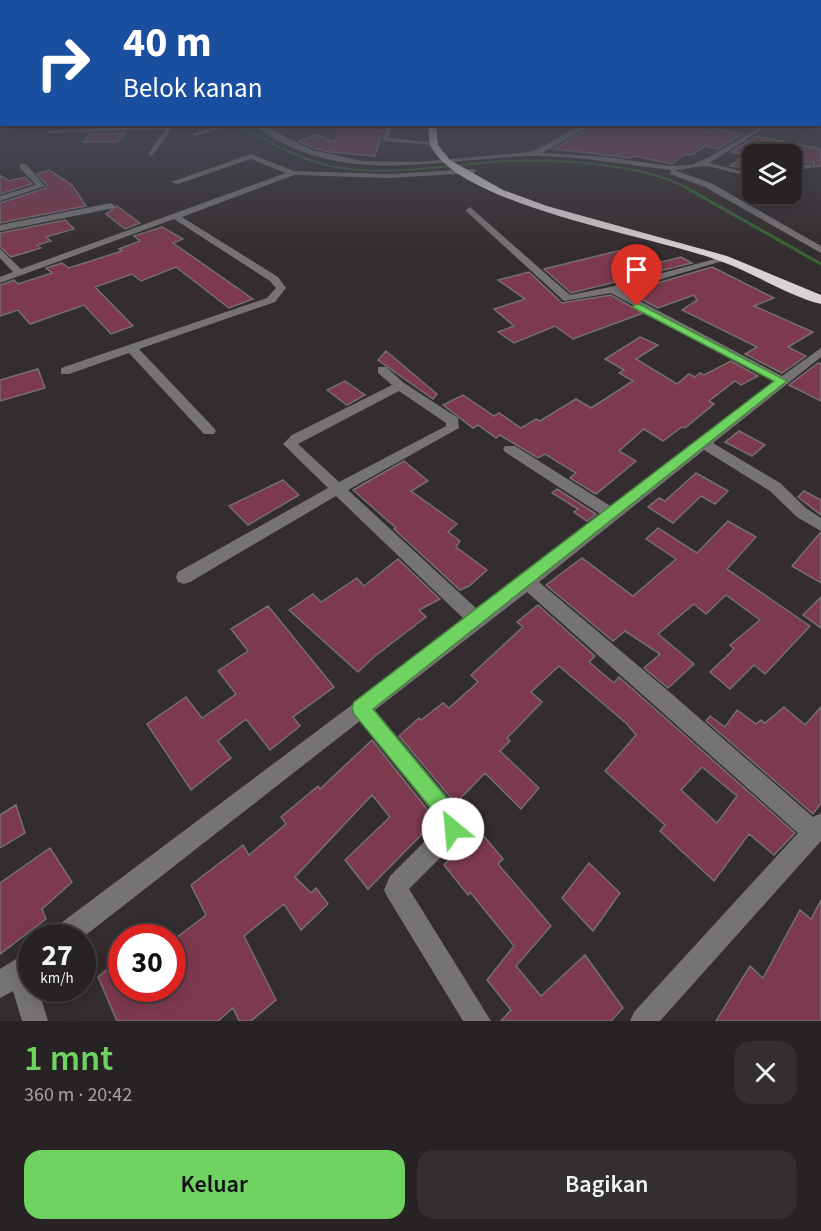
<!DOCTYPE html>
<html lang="id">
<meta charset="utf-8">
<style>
body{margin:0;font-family:"Source Sans 3",sans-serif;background:#332f30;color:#f1f3f6;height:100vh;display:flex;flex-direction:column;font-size:22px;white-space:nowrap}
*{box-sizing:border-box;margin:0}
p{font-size:20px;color:#a4a4a6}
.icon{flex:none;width:33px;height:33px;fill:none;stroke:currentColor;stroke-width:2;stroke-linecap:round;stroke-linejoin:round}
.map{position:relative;height:1021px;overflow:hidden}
.drawer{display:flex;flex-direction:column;background:#272223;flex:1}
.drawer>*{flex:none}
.guide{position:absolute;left:0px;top:0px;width:822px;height:126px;box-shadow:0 3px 15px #0003,0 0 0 2px #433f41;background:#1a4fa0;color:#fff;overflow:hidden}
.fabs{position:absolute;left:742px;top:144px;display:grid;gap:12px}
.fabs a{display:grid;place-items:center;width:60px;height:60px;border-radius:12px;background:#272223;box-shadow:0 3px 15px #0003,0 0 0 2px #433f41;font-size:30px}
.speed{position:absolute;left:18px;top:924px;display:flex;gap:12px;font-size:30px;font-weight:700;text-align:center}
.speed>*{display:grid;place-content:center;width:78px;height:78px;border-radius:50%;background:#272223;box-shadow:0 3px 15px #0003,0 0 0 2px #433f41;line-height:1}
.speed small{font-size:15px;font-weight:400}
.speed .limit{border:9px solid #d22;background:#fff;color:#111}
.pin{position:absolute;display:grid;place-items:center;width:51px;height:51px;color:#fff;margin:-62px -26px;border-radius:50% 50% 50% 0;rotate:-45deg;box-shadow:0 0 6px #0007}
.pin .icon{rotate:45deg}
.me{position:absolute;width:66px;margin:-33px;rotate:332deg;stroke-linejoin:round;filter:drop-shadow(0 0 4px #0008)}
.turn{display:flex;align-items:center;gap:21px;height:126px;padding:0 24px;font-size:27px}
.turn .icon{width:78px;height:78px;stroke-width:2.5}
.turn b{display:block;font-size:42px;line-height:51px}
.round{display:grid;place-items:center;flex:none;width:63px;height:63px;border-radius:18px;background:#332f30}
.headline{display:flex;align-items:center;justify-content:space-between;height:102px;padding:0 24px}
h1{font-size:36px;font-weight:600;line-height:45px;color:#6ed360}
.action{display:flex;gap:12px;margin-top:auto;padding:12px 24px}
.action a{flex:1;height:69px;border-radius:18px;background:#6ed360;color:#111;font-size:24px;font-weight:600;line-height:69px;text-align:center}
.action a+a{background:#332f30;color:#f1f3f6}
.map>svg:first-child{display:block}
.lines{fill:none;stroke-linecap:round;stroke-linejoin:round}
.stream-far1{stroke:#386632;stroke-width:2}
.stream{stroke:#386632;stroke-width:3}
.building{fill:#7d3a4e;stroke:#766f70;stroke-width:1.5;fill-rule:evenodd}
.minor{fill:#767374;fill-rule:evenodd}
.highway{fill:#d9d1d3;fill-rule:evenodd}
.route{fill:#6ed360;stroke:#48893e;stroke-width:1.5}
</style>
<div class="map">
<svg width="821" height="1021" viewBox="0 0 821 1021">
<rect width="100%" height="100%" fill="#342d2f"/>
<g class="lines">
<!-- stream-far1 -->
<path class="stream-far1" d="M239,124C267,141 298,159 330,166C389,178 449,164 508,161C558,159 644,164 687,188"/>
<!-- stream -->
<path class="stream" d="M685,187L821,264"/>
</g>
<!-- building -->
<path class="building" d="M339,124L375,125L373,130H383L375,156L330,152L313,148L299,141L317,135L335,142Z
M597,124H676L712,132L717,129L743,134L718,149L705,146L692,155L685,154L672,164L635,156L631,158L554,149Z
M126,133L117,142H83L90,134Z
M757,136L821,149V166L813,167V162L802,163L792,159V154H753L752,168L730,166L744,155L731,152Z
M49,170L72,185L86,206L0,223V203L46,188L47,185L37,174Z
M0,175L9,181L25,177L32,184L0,194Z
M117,206L140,223L125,229L106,214Z
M65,220L74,229L46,237L51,241L37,245L41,248L11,257L0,247V233Z
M162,227L183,239L173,243L253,299L229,308L176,267L141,281L132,274L95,287L133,326L111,334L84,305L30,324L18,310L0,316V285L14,280L18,284L52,273L46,268L62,263L69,268L122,251L119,249L140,241L134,236Z
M630,248L639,252L644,251L662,262L681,257L692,263L571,293L544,269Z
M712,267L774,298L754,306L813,332L788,347L806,356L782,373L745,354L757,347L682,310L697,300L694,295L658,308L627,292Z
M529,272L562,303L611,295L643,313L573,339L555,326L514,343L498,332L514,326L494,309L525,299L498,280Z
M640,337L658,345L636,359L677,384L689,374L695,377L700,373L704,375L731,361L758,376L741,385L735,381L709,401L714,404L685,428L682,427L663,441L644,429L619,451L636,461L596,494L570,478L576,473L545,454L538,458L500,435L496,438L478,425L473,428L443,405L463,395L494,416L499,413L521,428L536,419L540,421L576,399L591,408L633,381L619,373L624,370L605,359Z
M386,351L437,394L433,399L378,360Z
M818,363L821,364V401L789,385Z
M38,369L45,388L0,401V380Z
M345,381L365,395L347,405L327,390Z
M739,431L765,445L752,456L725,442Z
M404,461L428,481L411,491L457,524L448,532L460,541L456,547L487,570L469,586L460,590L394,529L396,528L353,490Z
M696,473L728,491L715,504L701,496L673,523L648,507L659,498L665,501Z
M283,480L299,495L248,525L229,506Z
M557,489L596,514L587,521L574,512L578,509L552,493Z
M804,491L821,500V515L798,497Z
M728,521L756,537L727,569L810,626L765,674L754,665L730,689L710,672L734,649L730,645L760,620L726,595L706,614L694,604L658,634L694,664L668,688L644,668L660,654L625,631L613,641L546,585L582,558L633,596L676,559L646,539L658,528L697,553Z
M820,533H821V583L792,566Z
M398,559L440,599L419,610L426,617L375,656L358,672L289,610L313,594L321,602L357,578L364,586Z
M821,597V628L803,615Z
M538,605L595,656L589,662L614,683L619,677L795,833L774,855L749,834L714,881L660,831L665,825L605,771L636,735L627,724L559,666L531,692L542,702L507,738L510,741L500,751L539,788L521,809L485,773L456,803L503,859L498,864L551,926L516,966L541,996L585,955L623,1008L611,1021H501L511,1010L487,980L514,946L470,892L468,895L444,865L456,852L453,848L464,834L462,811L399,736L419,718L421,720L443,703L449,708L478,682L471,675L523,627L517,622ZM702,767L737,796L717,823L681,790Z
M268,606L334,687L293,717L300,726L270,750L246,719L218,741L231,758L191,790L147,724L186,697L202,718L236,694L218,671L248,651L231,629Z
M784,707L805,725L821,707V803L813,814L706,721L710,716L725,727L737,710L756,724L761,720L765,723Z
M372,740L439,824L436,827L433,823L368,889L345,860L390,817L372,795L295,877L311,893L316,888L328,904L301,930L284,904L244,936L276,1000L251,1021H239L233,1008L218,1021H117L98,977L122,957V988H172V941L206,915L191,885L243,845L249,855L286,824L281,817L318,786L320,789Z
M16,805L25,833L0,848V815Z
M50,848L72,882L42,909L46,919L0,954V883Z
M589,863L620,893L593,931L562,898Z
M821,900V1021H716L750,966L763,978L800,910L811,919Z"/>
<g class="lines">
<!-- minor -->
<path class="minor" d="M176,124L152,156L148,154L166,129L49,133L46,131Z
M223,124H236L195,136L192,134Z
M252,124H261L312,150L363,161L419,162L529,152C550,146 573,124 593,124L542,153L606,157L670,166L692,165L709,157L760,127L762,130L709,163L740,171L753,170V174C735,176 721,167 704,166C695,166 684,170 674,170L711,183L821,246V253L705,187L670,174L671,170C625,165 577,155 530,156C433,159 339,189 252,124Z
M386,124H392L389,138L438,143L434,145L383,141Z
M251,154L294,171L389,174L473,169L477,171L473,173L389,178L294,175L182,217L278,277L286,288L275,302L139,349L214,428L216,431L214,434H204L129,353L69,374H61V368L267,298L276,288L270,281L174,219L0,283V277L13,272L0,258V249L21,269L286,173L251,159L178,184L171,182Z
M20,164H26L45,186L0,201V196L36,185L20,168Z
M811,164V168L792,170V166Z
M111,203L115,206L114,208L0,231V225Z
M470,207L570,295L610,287L726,256V260L621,291L782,376L821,348V357L713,443L780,483L807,509L821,518V531L797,517L770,491L704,450L539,582L673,695L813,817L821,813V841L660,1021H630L634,1012L798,833L527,592L375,710L460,812C463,822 465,827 461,837L409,889L491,1021H463L388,898L384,890L390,876L442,824L360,721L82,938H50L53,929L465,620L336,496L190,582L184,584L178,582L176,577L178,572L328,488L283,444L292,435L392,385L378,373V367H386L404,383L458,418L459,428L348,490L478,610L602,515L505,452L503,449L505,446H515L612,507L774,382L611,293L564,301L467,212L466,210ZM399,391L446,423V426L339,482L298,444Z
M32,949V988H38L48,1021H22L13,991L0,998V969Z"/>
<!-- highway -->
<path class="highway" d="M428,124H436L438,145L450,160L503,190L547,206L727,256L821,295V304C786,295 754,273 720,261C655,236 464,207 431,147C428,141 429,131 428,124Z"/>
</g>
<!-- sky -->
<linearGradient id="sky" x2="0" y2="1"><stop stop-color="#1d191a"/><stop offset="0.43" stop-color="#4a4c58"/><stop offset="1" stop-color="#4a4c58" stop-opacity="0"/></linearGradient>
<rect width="821" height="253" fill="url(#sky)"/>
<!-- route -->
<path class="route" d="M637,303L787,381L373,709L459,813L463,829L460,836L453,839L446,836L440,819L354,714L352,708L354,702L774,381L634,308L633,306Z"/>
</svg>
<div class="fabs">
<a><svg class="icon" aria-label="layers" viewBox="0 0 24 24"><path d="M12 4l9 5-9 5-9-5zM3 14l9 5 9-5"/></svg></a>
</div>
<div class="speed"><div>27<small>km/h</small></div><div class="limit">30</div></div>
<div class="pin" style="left:637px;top:306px;background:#d93025"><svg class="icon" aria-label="arrive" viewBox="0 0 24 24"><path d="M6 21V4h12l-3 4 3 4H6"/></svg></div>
<svg class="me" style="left:453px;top:829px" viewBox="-20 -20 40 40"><circle r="19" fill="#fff"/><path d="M0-13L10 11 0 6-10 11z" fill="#6ed360"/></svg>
<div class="guide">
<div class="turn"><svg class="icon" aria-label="right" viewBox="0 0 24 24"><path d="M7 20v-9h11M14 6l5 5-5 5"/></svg><div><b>40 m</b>Belok kanan</div></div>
</div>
</div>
<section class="drawer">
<div class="headline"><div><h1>1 mnt</h1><p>360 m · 20:42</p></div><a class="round"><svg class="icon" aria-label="close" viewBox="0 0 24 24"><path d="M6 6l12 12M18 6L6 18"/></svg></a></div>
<div class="action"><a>Keluar</a><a>Bagikan</a></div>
</section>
